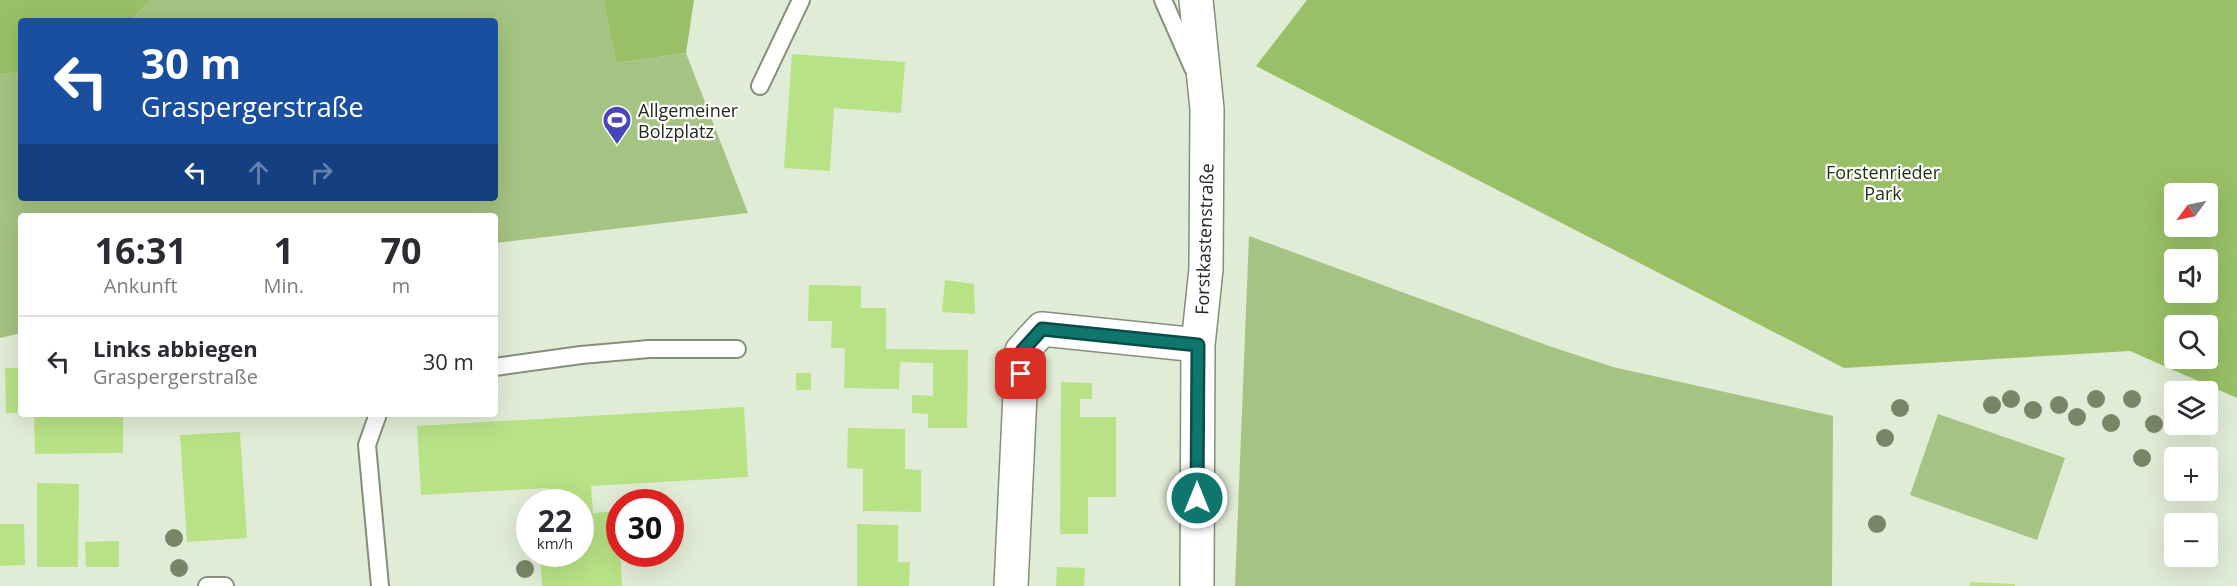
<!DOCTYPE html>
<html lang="de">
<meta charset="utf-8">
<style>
body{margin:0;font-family:"Open Sans",sans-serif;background:#f2f2f3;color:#2b2b33;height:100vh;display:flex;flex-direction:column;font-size:22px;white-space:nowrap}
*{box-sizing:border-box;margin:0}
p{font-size:20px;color:#7c7c81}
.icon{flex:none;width:33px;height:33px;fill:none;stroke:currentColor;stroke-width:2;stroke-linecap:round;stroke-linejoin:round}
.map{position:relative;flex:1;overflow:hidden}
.panel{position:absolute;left:18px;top:213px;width:480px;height:204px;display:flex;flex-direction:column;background:#fff;border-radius:6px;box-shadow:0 6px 24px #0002}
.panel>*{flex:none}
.banner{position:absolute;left:18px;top:18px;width:480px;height:183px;border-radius:6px;box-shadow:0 6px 24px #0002;background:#1a4fa0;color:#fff;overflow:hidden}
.needle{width:39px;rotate:237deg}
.controls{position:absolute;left:2164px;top:183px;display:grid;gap:12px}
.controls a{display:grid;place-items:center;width:54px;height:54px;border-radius:6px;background:#fff;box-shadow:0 6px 24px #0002;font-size:30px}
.speed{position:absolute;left:516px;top:489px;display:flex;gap:12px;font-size:30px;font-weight:700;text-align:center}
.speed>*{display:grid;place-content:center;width:78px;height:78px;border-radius:50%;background:#fff;box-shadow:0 6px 24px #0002;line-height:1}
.speed small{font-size:15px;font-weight:400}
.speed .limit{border:9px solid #d22;background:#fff;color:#111}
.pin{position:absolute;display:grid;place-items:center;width:51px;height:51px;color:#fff;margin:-26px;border-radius:12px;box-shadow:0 3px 9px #0006}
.me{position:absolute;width:66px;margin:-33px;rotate:0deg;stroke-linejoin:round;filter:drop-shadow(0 0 4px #0008)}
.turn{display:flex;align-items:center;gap:21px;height:126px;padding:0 24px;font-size:27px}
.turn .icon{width:78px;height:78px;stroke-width:2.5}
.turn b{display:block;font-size:42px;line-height:51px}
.lanes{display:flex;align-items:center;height:57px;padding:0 24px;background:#0003;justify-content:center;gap:30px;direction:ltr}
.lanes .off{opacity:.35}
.eta{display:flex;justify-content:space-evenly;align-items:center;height:102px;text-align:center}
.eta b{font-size:36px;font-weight:700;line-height:42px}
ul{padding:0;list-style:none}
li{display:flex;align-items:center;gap:18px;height:90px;padding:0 24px;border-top:2px solid #e1e1e2}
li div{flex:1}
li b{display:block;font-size:22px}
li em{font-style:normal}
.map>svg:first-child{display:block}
.green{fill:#a5c382}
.forest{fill:#99c066;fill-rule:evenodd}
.building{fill:#b8e286}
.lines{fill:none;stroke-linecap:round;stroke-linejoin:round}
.lane-casing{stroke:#848e7a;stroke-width:20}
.street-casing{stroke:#848e7a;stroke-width:36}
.lane{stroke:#fff;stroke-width:16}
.street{stroke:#fff;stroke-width:33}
.tree{fill:#788667}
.route-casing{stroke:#0a4d48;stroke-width:15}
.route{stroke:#0f766e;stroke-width:10}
.labels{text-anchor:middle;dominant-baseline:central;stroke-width:4.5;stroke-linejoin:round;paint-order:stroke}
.poi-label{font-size:18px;fill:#252820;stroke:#fff;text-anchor:start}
.park-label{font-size:18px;fill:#23320d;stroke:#fff}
.street-label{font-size:18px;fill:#252820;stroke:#fff}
</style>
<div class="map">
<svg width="2237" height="586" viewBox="0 0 2237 586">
<rect width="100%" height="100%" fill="#e1ecd6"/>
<!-- green -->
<path class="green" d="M150,0H603L616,63L686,53L748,213L495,243V216H21V333L0,338V74L21,72V198H495V21H130Z
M1249,236L1549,346L1613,367L1833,416L1832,586H1235Z
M1938,414L2065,458L2037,540L1910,495Z"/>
<!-- forest -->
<path class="forest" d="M0,0H150L130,21H21V72L0,74Z
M603,0H694L686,53L616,63Z
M1307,0H2237V398L2130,351L1844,368L1256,66ZM2175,194H2208V226H2175ZM2175,260H2208V292H2175ZM2175,326H2208V358H2175Z"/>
<!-- building -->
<path class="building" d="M792,54L905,62L901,113L834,108L830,171L784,168Z
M945,280L974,284L975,314L942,312Z
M809,285L861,286V308H886V349L968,350L967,428H928V414L912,413V395L933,396V363L900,362L899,389L844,388L845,348H831L832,321H808Z
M5,368H21V413H6Z
M796,373H811V390H796Z
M1061,382L1092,383V399H1080V417H1116V497H1088V534H1060Z
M744,407L748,477L591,486L593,513L618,511L622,586H542L540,554H580V502H549L548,488L421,495L417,426Z
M34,414H123V453L35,454Z
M848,428L905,429V469L921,470V512L863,511V469L847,468Z
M240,432L247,538L187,542L180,435Z
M37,483L79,484L78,567H37Z
M0,524H24L25,565L0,566Z
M857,524L898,525V562H910L909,586H857Z
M119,541V567H86L85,542Z
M1057,567L1085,568L1084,586H1056Z
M1970,582L2015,584V586H1970Z"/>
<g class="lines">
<!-- lane casing -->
<g class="lane-casing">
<path id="lane" d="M1163,0L1193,68
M760,86L801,0
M495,367L581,355L649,349H737
M378,414L367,445L380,586
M207,586H225"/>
</g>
<!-- street casing -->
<g class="street-casing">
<path id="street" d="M1196,0L1207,109L1206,269L1198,345L1197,586
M1011,586L1022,351L1042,329L1198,345"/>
</g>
<!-- lane -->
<use href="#lane" class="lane"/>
<!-- street -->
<use href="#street" class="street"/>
</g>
<!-- trees -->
<g class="tree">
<circle cx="2011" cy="399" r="9"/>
<circle cx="2096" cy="399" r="9"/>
<circle cx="2132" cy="399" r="9"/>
<circle cx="1992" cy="405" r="9"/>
<circle cx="2059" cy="405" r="9"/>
<circle cx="1900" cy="408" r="9"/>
<circle cx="2033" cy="410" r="9"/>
<circle cx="2077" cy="417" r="9"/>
<circle cx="2111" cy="423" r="9"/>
<circle cx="2154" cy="424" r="9"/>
<circle cx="1885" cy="438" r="9"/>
<circle cx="2142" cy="458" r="9"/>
<circle cx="1877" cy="524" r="9"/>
<circle cx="174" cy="538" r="9"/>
<circle cx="179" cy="568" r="9"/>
<circle cx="525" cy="569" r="9"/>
</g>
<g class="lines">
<!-- route casing -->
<g class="route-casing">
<path id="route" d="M1021,374L1022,351L1042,329L1198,345L1197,498"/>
</g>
<!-- route -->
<use href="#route" class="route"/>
</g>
<!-- icons -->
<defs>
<g id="stadium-pin" transform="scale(1.5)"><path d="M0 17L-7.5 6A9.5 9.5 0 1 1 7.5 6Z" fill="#4944ba" stroke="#fff"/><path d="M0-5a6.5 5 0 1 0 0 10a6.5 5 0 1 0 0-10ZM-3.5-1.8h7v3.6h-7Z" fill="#fff"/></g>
</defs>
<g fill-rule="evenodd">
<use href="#stadium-pin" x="617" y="120"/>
</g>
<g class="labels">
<!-- poi labels -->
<g class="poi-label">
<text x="638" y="110">Allgemeiner<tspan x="638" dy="21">Bolzplatz</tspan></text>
</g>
<!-- park labels -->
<g class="park-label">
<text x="1883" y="172">Forstenrieder<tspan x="1883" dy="21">Park</tspan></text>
</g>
<!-- street labels -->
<g class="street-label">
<text transform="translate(1204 239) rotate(-88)">Forstkastenstraße</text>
</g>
</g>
</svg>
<div class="controls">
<a><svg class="needle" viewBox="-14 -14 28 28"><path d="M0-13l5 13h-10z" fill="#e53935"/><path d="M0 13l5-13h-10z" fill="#7c7c81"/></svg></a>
<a><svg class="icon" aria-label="sound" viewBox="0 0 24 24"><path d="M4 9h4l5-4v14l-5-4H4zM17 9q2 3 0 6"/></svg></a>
<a><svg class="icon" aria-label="search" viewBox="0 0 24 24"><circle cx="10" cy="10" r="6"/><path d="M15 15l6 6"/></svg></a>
<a><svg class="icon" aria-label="layers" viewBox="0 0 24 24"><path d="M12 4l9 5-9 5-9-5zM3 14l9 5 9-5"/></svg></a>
<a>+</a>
<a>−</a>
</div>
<div class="speed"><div>22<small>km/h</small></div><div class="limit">30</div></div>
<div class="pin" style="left:1021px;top:374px;background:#d93025"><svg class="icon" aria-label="arrive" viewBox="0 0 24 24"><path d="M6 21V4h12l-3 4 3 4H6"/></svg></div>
<svg class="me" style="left:1197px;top:498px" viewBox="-20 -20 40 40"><circle r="17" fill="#0f766e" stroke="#fff" stroke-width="3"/><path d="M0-11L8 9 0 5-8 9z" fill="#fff"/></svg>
<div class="banner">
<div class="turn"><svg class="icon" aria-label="left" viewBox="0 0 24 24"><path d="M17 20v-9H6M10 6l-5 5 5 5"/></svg><div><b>30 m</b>Graspergerstraße</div></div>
<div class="lanes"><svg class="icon" aria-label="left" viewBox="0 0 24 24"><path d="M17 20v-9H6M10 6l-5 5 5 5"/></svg><svg class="icon off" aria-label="ahead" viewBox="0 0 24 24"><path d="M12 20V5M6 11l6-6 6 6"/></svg><svg class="icon off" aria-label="right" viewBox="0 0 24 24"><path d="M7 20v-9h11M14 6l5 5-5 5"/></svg></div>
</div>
<section class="panel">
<div class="eta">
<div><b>16:31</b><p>Ankunft</p></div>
<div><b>1</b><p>Min.</p></div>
<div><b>70</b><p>m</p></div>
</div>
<ul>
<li><svg class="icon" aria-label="left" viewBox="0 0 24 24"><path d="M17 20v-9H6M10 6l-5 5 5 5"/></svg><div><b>Links abbiegen</b><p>Graspergerstraße</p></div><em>30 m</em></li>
</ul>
</section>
</div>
